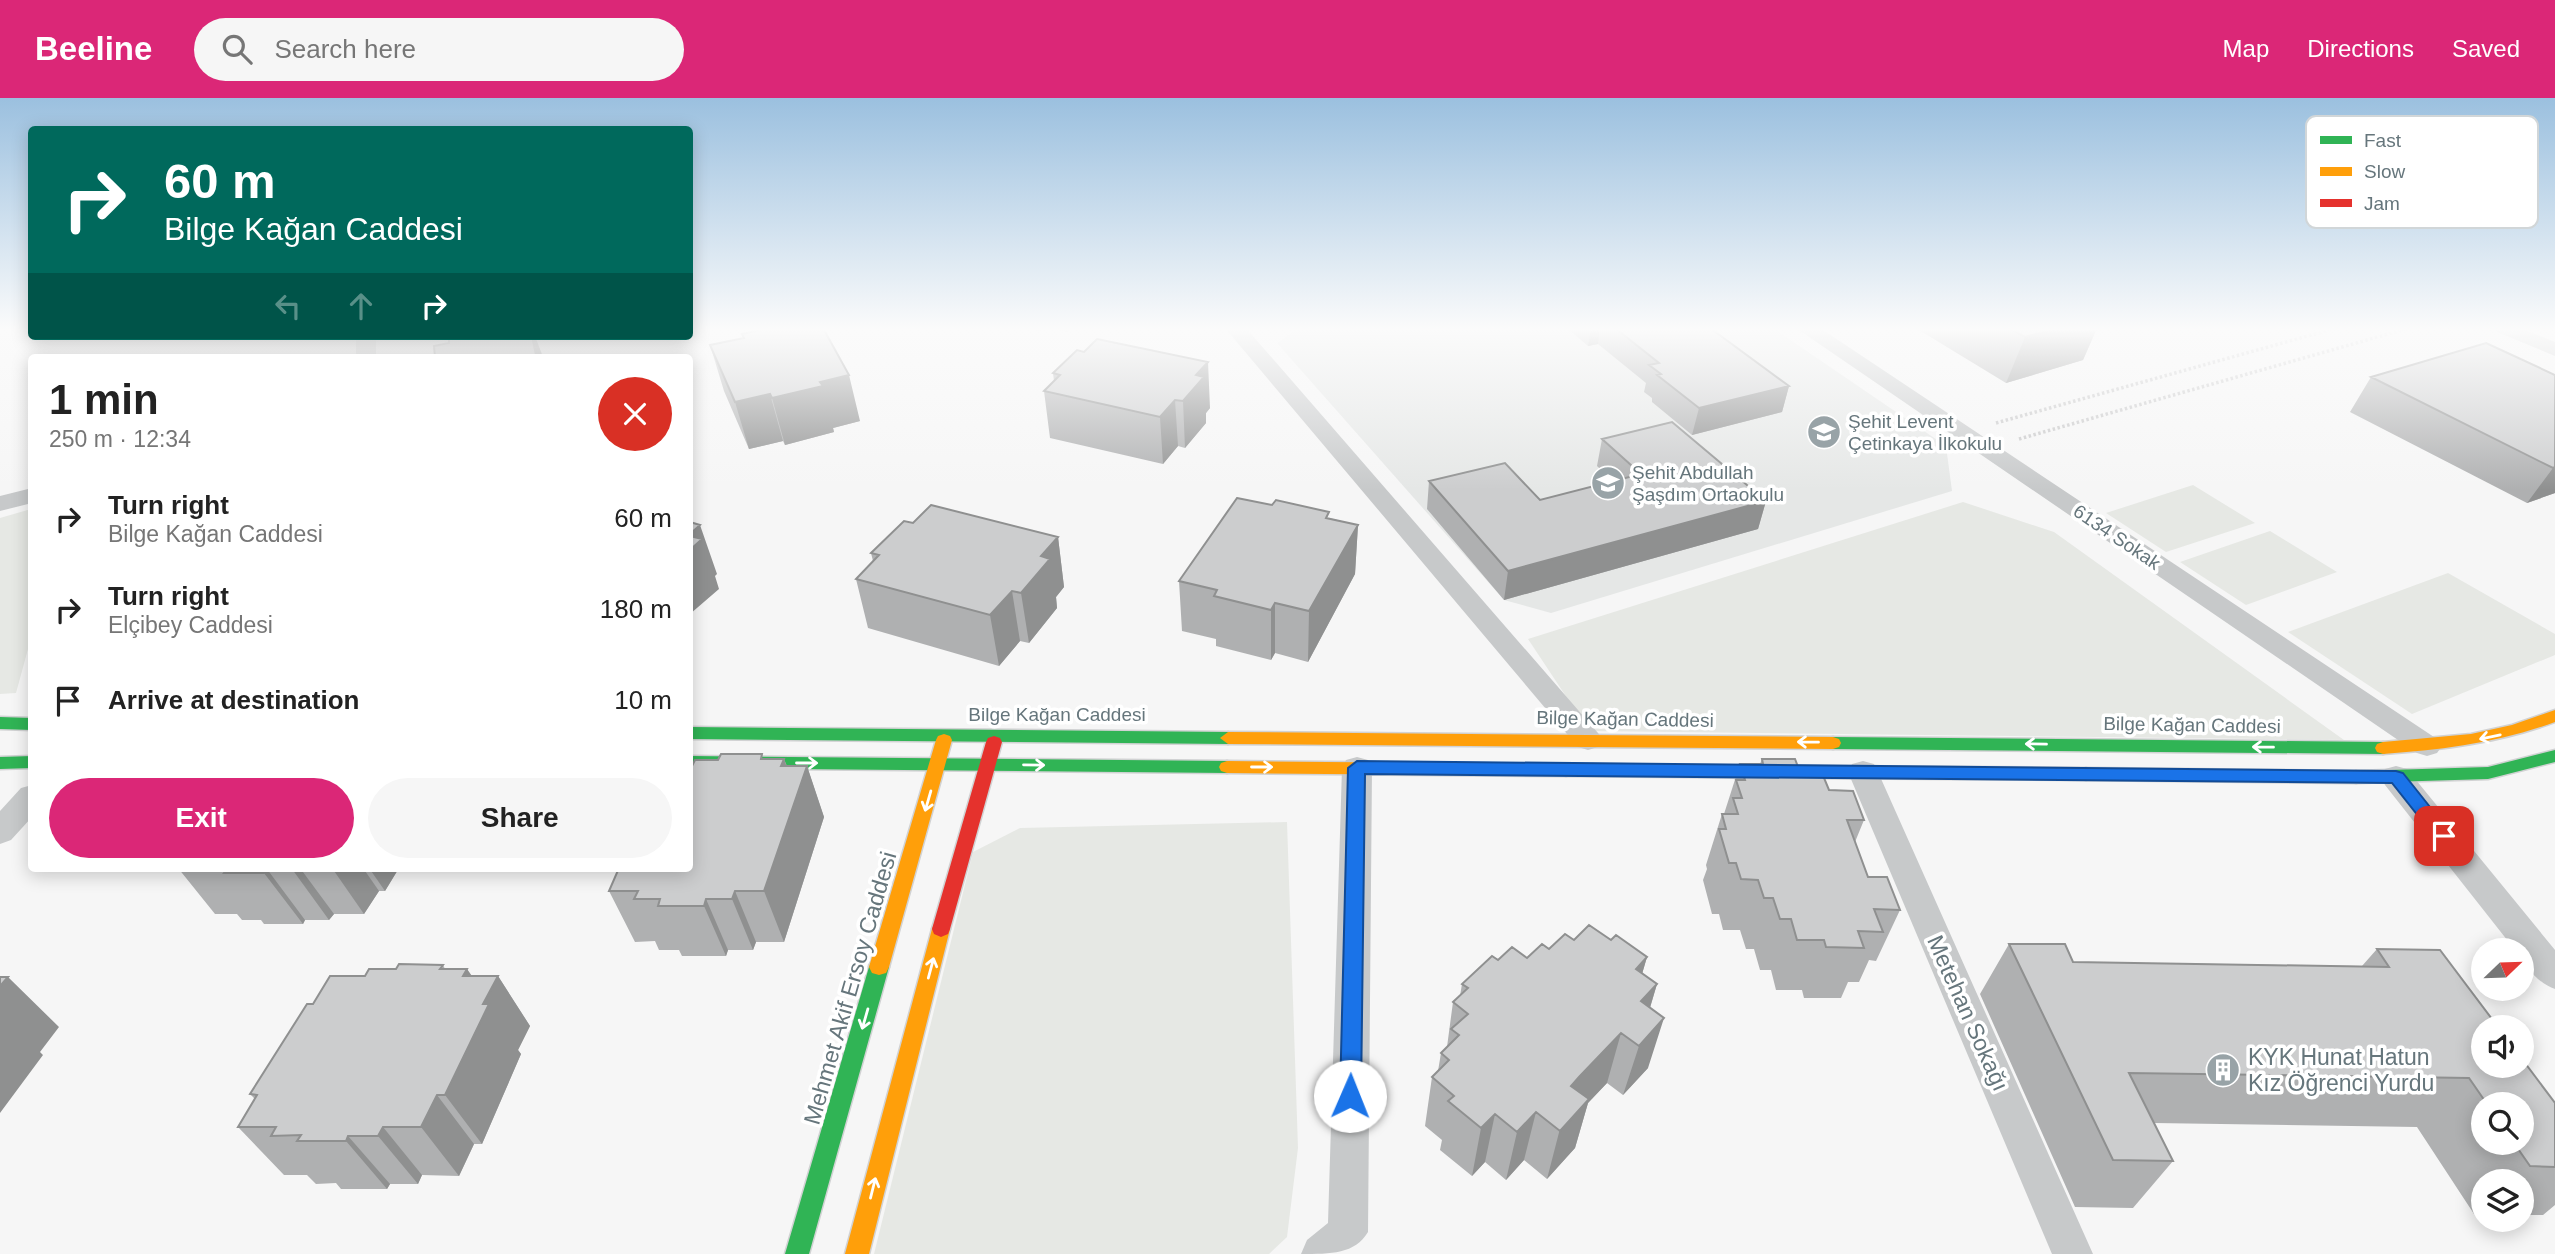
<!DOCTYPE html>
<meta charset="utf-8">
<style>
body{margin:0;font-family:Arial,sans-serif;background:#f6f6f6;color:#222;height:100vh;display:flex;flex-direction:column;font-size:26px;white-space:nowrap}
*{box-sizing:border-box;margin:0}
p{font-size:23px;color:#767676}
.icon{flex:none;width:38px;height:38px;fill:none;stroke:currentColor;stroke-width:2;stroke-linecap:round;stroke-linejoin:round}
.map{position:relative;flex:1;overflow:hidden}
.panel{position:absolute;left:28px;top:256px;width:665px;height:518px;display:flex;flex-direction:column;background:#fff;border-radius:7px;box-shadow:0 4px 18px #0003}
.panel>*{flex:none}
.top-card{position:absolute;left:28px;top:28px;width:665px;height:214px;border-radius:7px;box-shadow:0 4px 18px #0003;background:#00695c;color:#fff;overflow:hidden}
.needle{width:46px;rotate:67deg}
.tools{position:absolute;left:2471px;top:840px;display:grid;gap:14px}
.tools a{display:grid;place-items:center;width:63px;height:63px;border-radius:50%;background:#fff;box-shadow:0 4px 18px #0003;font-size:35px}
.pin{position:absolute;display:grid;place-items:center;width:60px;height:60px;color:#fff;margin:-30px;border-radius:14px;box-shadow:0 4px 10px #0006}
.me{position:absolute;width:77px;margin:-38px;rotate:1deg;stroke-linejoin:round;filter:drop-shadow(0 0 5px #0008)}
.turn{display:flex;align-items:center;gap:24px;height:147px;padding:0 21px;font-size:32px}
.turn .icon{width:91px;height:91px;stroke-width:2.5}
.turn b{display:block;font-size:49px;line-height:60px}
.lanes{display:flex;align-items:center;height:66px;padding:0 21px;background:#0003;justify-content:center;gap:35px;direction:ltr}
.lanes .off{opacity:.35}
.round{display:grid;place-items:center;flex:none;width:74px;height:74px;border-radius:37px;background:#f6f6f6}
.head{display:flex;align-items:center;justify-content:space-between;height:119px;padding:0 21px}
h1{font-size:42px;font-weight:600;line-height:52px}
.primary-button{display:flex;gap:14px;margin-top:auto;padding:14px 21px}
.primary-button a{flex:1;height:80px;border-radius:42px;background:#db2777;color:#fff;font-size:28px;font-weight:600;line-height:80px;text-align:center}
.primary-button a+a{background:#f6f6f6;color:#222}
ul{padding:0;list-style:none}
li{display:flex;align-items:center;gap:21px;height:91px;padding:0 21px}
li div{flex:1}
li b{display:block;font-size:26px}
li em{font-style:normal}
header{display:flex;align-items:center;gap:42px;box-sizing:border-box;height:98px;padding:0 35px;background:#db2777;color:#fff}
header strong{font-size:33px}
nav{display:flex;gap:38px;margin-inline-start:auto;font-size:24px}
.search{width:490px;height:63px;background:#f6f6f6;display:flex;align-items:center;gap:18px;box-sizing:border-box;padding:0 24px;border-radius:38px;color:#767676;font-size:26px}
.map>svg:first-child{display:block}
.built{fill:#e5e7e6}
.green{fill:#e6e8e4}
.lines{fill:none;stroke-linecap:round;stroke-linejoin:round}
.fast-casing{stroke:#d1d2d3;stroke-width:3}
.slow-casing{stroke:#d1d2d3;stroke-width:3}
.jam-casing{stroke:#d1d2d3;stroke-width:3}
.path{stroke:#c6c6c7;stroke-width:3.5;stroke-dasharray:2.5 2.5;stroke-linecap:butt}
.street{fill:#c7c9ca;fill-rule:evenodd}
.fast{fill:#30b455;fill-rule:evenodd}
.slow{fill:#ff9f0a;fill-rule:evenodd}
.jam{fill:#e5322d;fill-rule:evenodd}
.wall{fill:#afb0b1;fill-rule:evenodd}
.shaded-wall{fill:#8f9090}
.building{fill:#cccdce;stroke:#8f9090;stroke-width:2}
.oneway{stroke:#fff}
.route{fill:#1a73e8;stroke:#114b97;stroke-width:2}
.labels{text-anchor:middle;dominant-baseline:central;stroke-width:7;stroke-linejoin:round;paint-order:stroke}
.poi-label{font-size:19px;fill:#66767c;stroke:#fff;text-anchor:start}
.street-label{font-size:19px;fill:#66767c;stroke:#fff}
.near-street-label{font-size:23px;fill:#66767c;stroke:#fff}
.near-poi-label{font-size:23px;fill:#66767c;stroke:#fff;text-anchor:start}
.key{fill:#fff;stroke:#d1d6d8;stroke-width:2}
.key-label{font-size:19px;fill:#66767c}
</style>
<header>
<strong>Beeline</strong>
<div class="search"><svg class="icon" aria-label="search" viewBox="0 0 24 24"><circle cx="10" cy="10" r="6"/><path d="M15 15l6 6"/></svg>Search here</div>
<nav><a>Map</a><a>Directions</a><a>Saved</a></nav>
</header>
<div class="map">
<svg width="2555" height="1156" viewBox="0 0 2555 1156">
<rect width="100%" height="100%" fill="#f6f6f6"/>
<!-- built -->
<path class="built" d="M1303,230H1773L1946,348L1952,393L1551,515L1504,502L1277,245L1296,232Z"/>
<!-- green -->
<path class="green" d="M2193,387L2255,425L2166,454L2106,415Z
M1963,404L2054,434L2344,642L1589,633L1528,541Z
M31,411V540L16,595L0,596V420Z
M2270,433L2337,474L2246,507L2180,464Z
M2448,475L2555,536V557L2412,616L2288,534Z
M1287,724L1298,1050L1287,1139L1269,1156H874L973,754L1020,730Z"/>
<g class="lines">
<!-- fast casing -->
<g class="fast-casing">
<path id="fast" d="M0,619L32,620V632L0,631Z
M690,629L1228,634L1236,640L1228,646L690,641Z
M1833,639L2383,644L2389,646L2391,650L2389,654L2383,656L1833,651L1827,649L1825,645L1827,641Z
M2555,652V664L2488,681L2356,685L2350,683L2347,679L2350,675L2356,673L2488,669Z
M32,658V670L0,671V659Z
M690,658L1227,663L1233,665L1235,669L1233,673L1227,675L690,670Z
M1566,666L2086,670L2092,672L2094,676L2092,680L2086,682L1566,678L1560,676L1558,672L1560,668Z
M879,861L886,863L889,869L809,1156H785L869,869L872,863Z"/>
</g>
<!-- slow casing -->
<g class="slow-casing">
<path id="slow" d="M2555,612V624C2499,645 2442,652 2383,656L2377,654L2375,650L2377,646L2383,644L2471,636L2512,627Z
M1228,634L1833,639L1839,641L1841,645L1839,649L1833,651L1228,646L1220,640Z
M944,636L950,638L952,642L889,869L886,875L879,877L872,875L869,869L936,642L938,638Z
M1227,663L1566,666L1572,668L1574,672L1572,676L1566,678L1227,675L1221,673L1219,669L1221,665Z
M2086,670L2356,673L2362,675L2365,679L2362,683L2356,685L2086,682L2080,680L2078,676L2080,672Z
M941,823L948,826L950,831L869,1156H845L932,831L934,826Z"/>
</g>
<!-- jam casing -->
<g class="jam-casing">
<path id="jam" d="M994,638L1000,640L1002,644L950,831L948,836L941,839L934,836L932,831L986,644L988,640Z"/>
</g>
<!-- path -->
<path class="path" d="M1996,325L2336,230
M2019,341L2409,230"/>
<!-- street -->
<path class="street" d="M1225,230H1246L1598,635L1603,642L1598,649L1588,652L1578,649Z
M1796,230H1820L2437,641L2442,648L2437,655L2427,658L2417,655Z
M2494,230H2521L2555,244V258L2497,234Z
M356,238H376V259H356Z
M32,390V405L0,413V398Z
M1357,659L1368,662L1372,670L1368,1134C1355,1156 1331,1156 1301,1156L1307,1142L1328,1125L1342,670L1346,662Z
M1863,663L1874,666L1878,674L2093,1156H2052L1848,674L1852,666Z
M2396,668L2407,671L2555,852V891C2540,886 2522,869 2522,852H2515L2385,687L2381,679L2385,671Z
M32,687V719L11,742L0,746V713L21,690Z"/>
<!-- fast -->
<use href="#fast" class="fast"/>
<!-- slow -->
<use href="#slow" class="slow"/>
<!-- jam -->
<use href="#jam" class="jam"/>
</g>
<!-- wall -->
<path class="wall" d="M1028,230H1044L1041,233Z
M1048,230H1072L1067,234Z
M1567,230H1710L1789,288L1782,314L1692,337L1652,304V300L1644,294L1646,285L1598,246L1588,248Z
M1920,230H2097L2083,262L2006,285L1919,232Z
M742,236L860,323L833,330L834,334L785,347L783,343L749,351L724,293L710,247L743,240Z
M1077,252L1210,310L1206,315V325L1185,350L1178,348L1163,366L1050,340L1044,293L1054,283L1053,275Z
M2555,277V395L2527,405L2350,314L2371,279Z
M1602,341L1766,403L1758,431L1504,502L1427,411L1429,383L1540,402L1613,383L1597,368Z
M1329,420L1358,427L1355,476L1308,564L1275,555L1271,562L1216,548V541L1182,533L1179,483Z
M913,425L1058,439L1064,489L1056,499L1057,510L1029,545L1020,543L999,568L868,530L856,481L873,463L871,455Z
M764,661H784L787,668H807L824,719L784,844H756L753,852H728L726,858H682L679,852H659L655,843L635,844L609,793L692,668Z
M1762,661L1800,674L1829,692L1864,722L1855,744L1868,779L1900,812L1876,863L1869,862L1859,884H1848L1841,900H1804L1802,892H1776L1771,872H1760L1754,851H1746L1740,832H1723L1719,816H1712L1703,782L1707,771L1706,767L1722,716H1724L1740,666H1760Z
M178,770H399L385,793H379L364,816H334L329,822H305L303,826H264L261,822H242L237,816H215Z
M1574,842H1611L1647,859L1642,876L1657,886L1650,910L1648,970L1623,997L1607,985L1588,1005L1575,1050L1547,1081L1524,1062L1506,1082L1485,1064L1472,1078L1440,1052L1442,1042L1425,1028L1432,979L1438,973L1441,955L1447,949L1453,904L1460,898L1462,886L1498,862L1527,860Z
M2009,846L2073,864L2362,868L2377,851L2555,1005V1107L2543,1117H2522V1083H2483V1116H2474L2417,1029L2154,1025L2173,1063L2133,1110L2075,1109L1980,896ZM2483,1006H2522V1045H2483Z
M443,867L445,871H467L472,878H498L530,928L518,952L521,956L482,1046H474L459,1078L422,1077L418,1086H390L387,1091H341L336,1085L316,1086L307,1077H284L238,1029L255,1001L250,996L313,906L396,871Z"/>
<!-- shaded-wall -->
<path class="shaded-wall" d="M1591,230H1600L1598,246L1588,248Z
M2057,230H2097L2083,262L2006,285L2025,239Z
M532,238H535L543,259H527Z
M1208,264L1210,310L1206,315V325L1185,350L1183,303L1196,277Z
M849,277L860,323L833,330L834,334L785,347L772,300L820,284Z
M1789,288L1782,314L1692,337L1699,310Z
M770,296L783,343L749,351L735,304Z
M1175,302L1178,348L1163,366L1160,319Z
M2555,369V395L2527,405L2553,370Z
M1766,403L1758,431L1504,502L1508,473Z
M700,427L717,476L715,478L719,491L690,516V436Z
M1358,427L1355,476L1308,564L1309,513Z
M1058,439L1064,489L1056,499L1057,510L1029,545L1021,495L1041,458Z
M1012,493L1020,543L999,568L990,517Z
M1275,505V555L1271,562V512Z
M784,661L797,699L807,668L824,719L784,844L764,793L781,668Z
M293,770H300L334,816L329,822L292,771Z
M332,770H363L379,793L364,816Z
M369,770H399L385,793Z
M267,771L305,822L303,826L264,775Z
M735,793L756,844L753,852L732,801Z
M706,801L728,852L726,858L704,808Z
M1647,859L1632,910L1636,871Z
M467,871L486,900L498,878L530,928L518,952L521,956L482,1046L445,997L463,878Z
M8,879L59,929L40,954L43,957L0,1015V888Z
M1657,886L1642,936L1641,903Z
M1664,920L1648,970L1623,997L1639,948Z
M1621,935L1607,985L1588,1005L1575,1050L1547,1081L1571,988Z
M437,997L474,1046L459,1078L421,1029Z
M1536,1014L1524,1062L1506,1082L1517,1034Z
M1495,1016L1485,1064L1472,1078L1481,1030Z
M383,1029L422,1077L418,1086L378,1038Z
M348,1038L390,1086L387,1091L346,1043Z"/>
<!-- building -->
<path class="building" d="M770,230H823L849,277L820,284L823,288L772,300L770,296L735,304L710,247L744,240L742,236Z
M1615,230H1710L1789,288L1699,310L1657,277L1661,276L1649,267L1659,265Z
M2008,230H2057L2025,239Z
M449,238H532L536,257L527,259H435L434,248L449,245Z
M1097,241L1208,264L1196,277L1204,279L1183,303L1175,302L1160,319L1044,293L1060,277L1053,275L1077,252L1084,254Z
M2486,245L2555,277V369L2553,370L2371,279Z
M1672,324L1766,403L1508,473L1429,383L1505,365L1540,402L1641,376L1602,341Z
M1237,400L1272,407L1276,402L1329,414L1326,420L1358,427L1309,513L1275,505L1271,512L1214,498L1217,492L1179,483Z
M931,407L1058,439L1041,458L1050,461L1021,495L1012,493L990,517L856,481L879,457L871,455L904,423L913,425Z
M690,424L700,427L690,436Z
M690,438L702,441L690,452Z
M721,656H762L761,661H784L781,668H807L764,793H735L732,801H706L704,808H658L660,801H634L638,793H609L619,770H690V668H692L695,662H718Z
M1762,661H1795L1800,674L1822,675L1829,692L1853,693L1864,722H1847L1868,779H1887L1900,812L1874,811L1883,834L1858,833L1864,850L1826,849L1824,842H1797L1791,821H1780L1773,800H1764L1758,782L1741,781L1736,765H1729L1719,731H1726L1722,716H1738L1733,700H1742L1736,682H1745L1740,666H1763Z
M202,770H293L292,771H267L264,775H224L227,771H201Z
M1589,827L1611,842L1616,837L1647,859L1636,871L1657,886L1641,903L1664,920L1639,948L1621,935L1579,979L1571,988L1589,1001L1560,1033L1536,1014L1517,1034L1495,1016L1481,1030L1448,1003L1454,998L1432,979L1449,962L1441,955L1459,937L1451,931L1468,916L1453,904L1468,890L1462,886L1492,858L1498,862L1512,849L1527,860L1542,846L1549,851L1565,836L1574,842Z
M2009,846H2065L2073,864L2389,869L2377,851L2440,852L2498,929H2483V968H2522V961L2555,1005V1069L2530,1068L2514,1045H2522V1006H2487L2469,980L2129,975L2173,1063L2113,1062Z
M399,866L443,867L440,871H467L463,878H498L483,906H489L445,997H437L421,1029H383L378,1038H348L346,1043H297L301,1037L271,1038L276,1029H238L257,997L250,996L307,906H313L330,878H365L369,871H396Z
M0,879H8L0,888Z"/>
<!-- one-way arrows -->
<defs><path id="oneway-shaft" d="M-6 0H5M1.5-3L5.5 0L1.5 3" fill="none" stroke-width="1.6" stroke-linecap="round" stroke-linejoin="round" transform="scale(1.75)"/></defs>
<g class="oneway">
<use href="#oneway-shaft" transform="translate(2490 639) rotate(168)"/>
<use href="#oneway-shaft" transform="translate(1808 644) rotate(-179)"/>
<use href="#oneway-shaft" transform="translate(2036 646) rotate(-179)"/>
<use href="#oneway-shaft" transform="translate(2263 649) rotate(-179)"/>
<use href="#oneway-shaft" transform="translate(807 665)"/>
<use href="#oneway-shaft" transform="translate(1034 667) rotate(1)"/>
<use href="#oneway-shaft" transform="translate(1262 669)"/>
<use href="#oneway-shaft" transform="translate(928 703) rotate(106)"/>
<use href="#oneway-shaft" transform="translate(931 870) rotate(-75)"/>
<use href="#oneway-shaft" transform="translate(865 921) rotate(106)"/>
<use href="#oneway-shaft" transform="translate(873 1090) rotate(-76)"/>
</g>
<!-- sky -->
<linearGradient id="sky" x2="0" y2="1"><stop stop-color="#9bc0df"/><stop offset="0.59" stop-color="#fbfbfb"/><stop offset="1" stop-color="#fbfbfb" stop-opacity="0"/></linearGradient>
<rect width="2555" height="392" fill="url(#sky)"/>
<!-- route -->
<path class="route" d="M1357,663L2396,673L2403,675L2453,738L2450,743H2438L2392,685L1365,676L1361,998L1358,1004L1350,1007L1343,1004L1340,998L1348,670Z"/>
<!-- icons -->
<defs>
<g id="school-disc" transform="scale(1.75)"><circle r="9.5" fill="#98a3a7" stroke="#fff"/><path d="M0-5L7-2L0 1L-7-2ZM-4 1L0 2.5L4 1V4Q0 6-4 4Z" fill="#fff"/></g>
<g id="building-disc" transform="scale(1.75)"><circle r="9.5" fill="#98a3a7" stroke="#fff"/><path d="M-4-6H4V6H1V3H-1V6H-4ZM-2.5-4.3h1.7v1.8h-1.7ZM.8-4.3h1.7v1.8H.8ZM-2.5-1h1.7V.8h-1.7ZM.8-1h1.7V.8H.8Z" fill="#fff"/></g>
</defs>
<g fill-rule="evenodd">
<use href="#school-disc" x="1824" y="334"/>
<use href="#school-disc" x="1608" y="385"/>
<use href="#building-disc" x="2223" y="972"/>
</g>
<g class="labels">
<!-- poi labels -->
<g class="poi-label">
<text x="1848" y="323">Şehit Levent<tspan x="1848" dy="22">Çetinkaya İlkokulu</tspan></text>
<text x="1632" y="374">Şehit Abdullah<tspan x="1632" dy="22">Şaşdım Ortaokulu</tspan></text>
</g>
<!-- street labels -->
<g class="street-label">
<text transform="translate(2117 439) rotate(34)">6134 Sokak</text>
<text x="1057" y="616">Bilge Kağan Caddesi</text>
<text transform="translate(1625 621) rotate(1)">Bilge Kağan Caddesi</text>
<text transform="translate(2192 627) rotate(1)">Bilge Kağan Caddesi</text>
</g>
<!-- near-street labels -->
<g class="near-street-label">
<text transform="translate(850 890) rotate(-74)">Mehmet Akif Ersoy Caddesi</text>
<text transform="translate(1968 915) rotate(66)">Metehan Sokağı</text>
</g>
<!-- near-poi labels -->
<g class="near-poi-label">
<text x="2248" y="959">KYK Hunat Hatun<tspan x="2248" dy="26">Kız Öğrenci Yurdu</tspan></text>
</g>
</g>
<!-- legend -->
<rect x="2306" y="18" width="232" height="112" rx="10" class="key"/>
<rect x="2320" y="38" width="32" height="8" fill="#30b455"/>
<rect x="2320" y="69" width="32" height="9" fill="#ff9f0a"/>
<rect x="2320" y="101" width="32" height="8" fill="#e5322d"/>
<g class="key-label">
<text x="2364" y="49">Fast</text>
<text x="2364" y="80">Slow</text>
<text x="2364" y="112">Jam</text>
</g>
</svg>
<div class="tools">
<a><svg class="needle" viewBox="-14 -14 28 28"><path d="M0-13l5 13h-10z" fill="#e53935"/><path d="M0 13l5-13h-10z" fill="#767676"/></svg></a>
<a><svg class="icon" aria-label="sound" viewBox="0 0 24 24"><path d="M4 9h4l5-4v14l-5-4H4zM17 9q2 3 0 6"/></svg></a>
<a><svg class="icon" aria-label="search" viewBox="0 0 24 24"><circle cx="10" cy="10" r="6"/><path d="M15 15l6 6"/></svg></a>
<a><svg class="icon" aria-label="layers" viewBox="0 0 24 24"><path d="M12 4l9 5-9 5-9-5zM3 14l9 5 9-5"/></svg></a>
</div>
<div class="pin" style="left:2444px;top:738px;background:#d93025"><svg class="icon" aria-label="arrive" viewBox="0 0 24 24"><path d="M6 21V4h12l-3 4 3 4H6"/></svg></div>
<svg class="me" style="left:1350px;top:998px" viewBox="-20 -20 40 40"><circle r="19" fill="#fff"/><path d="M0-13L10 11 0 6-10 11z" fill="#1a73e8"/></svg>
<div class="top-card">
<div class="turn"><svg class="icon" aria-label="right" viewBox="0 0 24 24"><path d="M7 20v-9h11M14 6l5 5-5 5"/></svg><div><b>60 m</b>Bilge Kağan Caddesi</div></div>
<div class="lanes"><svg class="icon off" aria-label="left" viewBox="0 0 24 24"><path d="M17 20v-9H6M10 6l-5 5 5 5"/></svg><svg class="icon off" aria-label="ahead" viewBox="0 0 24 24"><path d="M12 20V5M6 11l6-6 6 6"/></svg><svg class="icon" aria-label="right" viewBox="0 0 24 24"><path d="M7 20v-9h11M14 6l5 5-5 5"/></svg></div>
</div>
<section class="panel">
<div class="head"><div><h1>1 min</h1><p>250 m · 12:34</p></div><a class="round" style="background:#d93025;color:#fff"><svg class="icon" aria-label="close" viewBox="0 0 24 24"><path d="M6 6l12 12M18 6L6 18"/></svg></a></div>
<ul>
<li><svg class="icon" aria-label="right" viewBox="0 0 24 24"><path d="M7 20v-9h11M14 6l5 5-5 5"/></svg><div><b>Turn right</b><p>Bilge Kağan Caddesi</p></div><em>60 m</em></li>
<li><svg class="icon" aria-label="right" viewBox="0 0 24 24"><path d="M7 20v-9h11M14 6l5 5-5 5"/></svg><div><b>Turn right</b><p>Elçibey Caddesi</p></div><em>180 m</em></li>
<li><svg class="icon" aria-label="arrive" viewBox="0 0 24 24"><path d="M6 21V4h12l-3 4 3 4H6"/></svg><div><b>Arrive at destination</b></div><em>10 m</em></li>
</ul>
<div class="primary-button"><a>Exit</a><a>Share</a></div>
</section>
</div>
